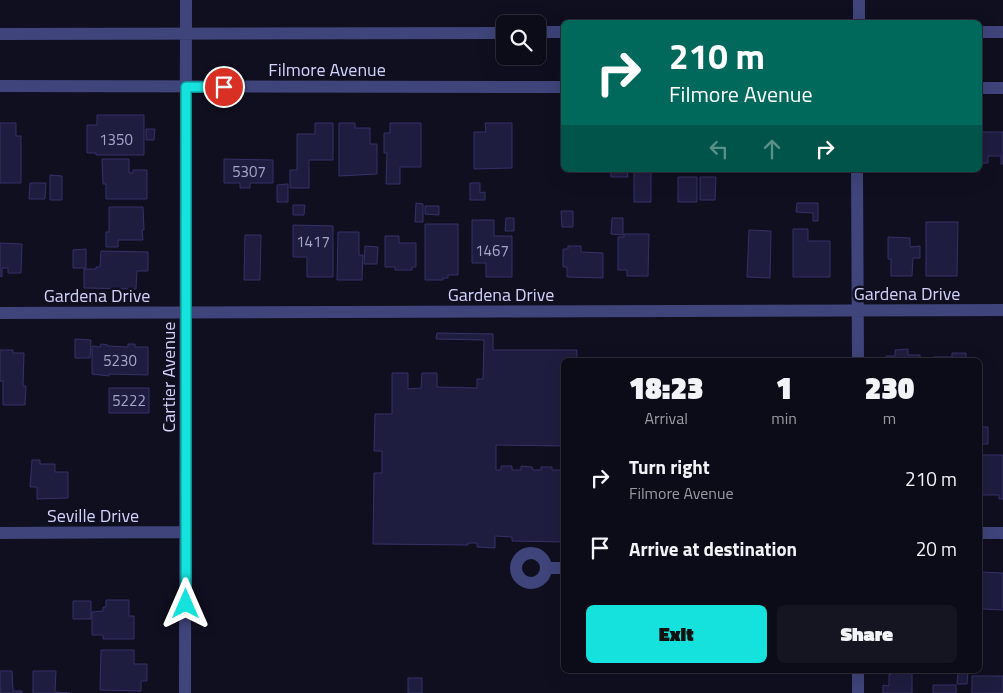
<!DOCTYPE html>
<style>
body{margin:0;font-family:"Titillium Web",sans-serif;background:#151421;color:#f1f3f6;height:100vh;display:flex;flex-direction:column;font-size:19px;white-space:nowrap}
*{box-sizing:border-box;margin:0}
p{font-size:16px;color:#9a9ba2}
.icon{flex:none;width:28px;height:28px;fill:none;stroke:currentColor;stroke-width:2;stroke-linecap:round;stroke-linejoin:round}
.map{position:relative;flex:1;overflow:hidden}
.sheet{position:absolute;left:561px;top:358px;width:421px;height:315px;display:flex;flex-direction:column;background:#0c0b18;border-radius:8px;box-shadow:0 5px 20px #0002,0 0 0 1px #2c2b37}
.sheet>*{flex:none}
.top-card{position:absolute;left:561px;top:20px;width:421px;height:152px;border-radius:8px;box-shadow:0 5px 20px #0002,0 0 0 1px #2c2b37;background:#00695c;color:#fff;overflow:hidden}
.fabs{position:absolute;left:496px;top:15px;display:grid;gap:10px}
.fabs a{display:grid;place-items:center;width:50px;height:50px;border-radius:8px;background:#0c0b18;box-shadow:0 5px 20px #0002,0 0 0 1px #2c2b37;font-size:25px}
.pin{position:absolute;display:grid;place-items:center;width:42px;height:42px;color:#fff;margin:-21px;border:2px solid #fff;border-radius:50%;box-shadow:0 1px 5px #0007}
.me{position:absolute;width:55px;margin:-28px;rotate:0deg;stroke-linejoin:round;filter:drop-shadow(0 0 4px #0008)}
.turn{display:flex;align-items:center;gap:18px;height:105px;padding:0 25px;font-size:22px}
.turn .icon{width:65px;height:65px;stroke-width:2.5}
.turn b{display:block;font-size:35px;line-height:42px}
.lanes{display:flex;align-items:center;height:48px;padding:0 25px;background:#0003;justify-content:center;gap:25px;direction:ltr}
.lanes .off{opacity:.35}
.eta{display:flex;justify-content:space-evenly;align-items:center;height:85px;text-align:center}
.eta b{font-size:30px;font-weight:800;line-height:35px}
.cta{display:flex;gap:10px;margin-top:auto;padding:10px 25px}
.cta a{flex:1;height:58px;border-radius:8px;background:#16e2dd;color:#111;font-size:20px;font-weight:800;line-height:58px;text-align:center}
.cta a+a{background:#151421;color:#f1f3f6}
ul{padding:0;list-style:none}
li{display:flex;align-items:center;gap:15px;height:70px;padding:0 25px}
li div{flex:1}
li b{display:block;font-size:19px}
li em{font-style:normal}
.map>svg:first-child{display:block}
.building{fill:#1f1d3f;stroke:#353168}
.lines{fill:none;stroke-linecap:round;stroke-linejoin:round}
.minor{stroke:#3f447a;stroke-width:12}
.route-casing{stroke:#0e9390;stroke-width:12}
.route{stroke:#16e2dd;stroke-width:9}
.labels{text-anchor:middle;dominant-baseline:central;stroke-width:5;stroke-linejoin:round;paint-order:stroke}
.number-label{font-size:15px;fill:#a5a6cc}
.street-label{font-size:18px;fill:#d2d3fb;stroke:#100f20}
</style>
<div class="map">
<svg width="1003" height="693" viewBox="0 0 1003 693">
<rect width="100%" height="100%" fill="#100f20"/>
<!-- building -->
<path class="building" d="M97,115H144V155H96V153H87V125H97Z
M0,123H16V136H21V183H0Z
M315,123H333V160H309V188H290V170H297V134H315Z
M339,123H355V128H370V144H377V174L339,176Z
M390,123H421V167H400V184H386L387,153H384V133H390Z
M485,123H512V168L474,169V132H486Z
M146,129H155L154,140H146Z
M980,132H1003V164H1001V156H988V163H980Z
M102,159H129V173H133V170H147V199H106V184H103Z
M224,159L273,160V183H250V188H240V183H224Z
M611,170H627L628,177H611Z
M634,172H651V202H634Z
M50,175L62,176V200H50Z
M678,177H697V202H678Z
M700,177H716L715,200H700Z
M30,183H46L45,199H29Z
M470,183H480V193L485,192V200H470Z
M288,184V202H277V185Z
M416,203L423,204V222H415Z
M797,203H818V221H813V213L796,212Z
M293,205H305L304,215H293Z
M425,206H439V215L425,214Z
M109,207H143L144,230H142L143,240H118V247H106V232H109Z
M561,211H573V227H562Z
M506,218H514V231H505Z
M612,218H623V235L611,234Z
M472,220H494V236H512V277H486V263H472Z
M926,222H958L957,276H926Z
M425,224H458V275H448V278H443V280H425Z
M293,225L333,226V277H307V257H293Z
M793,229H808V241H830V277H793Z
M749,230L771,231L770,278L747,277Z
M338,232H359V255H363L362,280H337Z
M624,234H649L648,276H627V270H618V237H624Z
M245,235H261L260,280H244Z
M385,236H399V243H416V267H412V270H395V267H385Z
M888,237L910,238V247L920,246V258H913L912,276H891V259H888Z
M0,243L22,244L21,273H8V268H2V277L0,276Z
M365,246L378,247L377,264H364Z
M568,246H581V252L603,253V278L567,277V267H563V249H568Z
M86,249V268H73V250Z
M101,251L148,252V271H137L136,289L84,288V269H96V267H100Z
M437,333L493,334V350H577V360H564V446L496,445V470H501V466H512V470H521V466L532,467L533,470H541V467H552V470H561V466H564V542L512,541V537L495,536V548L477,547V543H468V545L373,544L374,473H382V451H374L375,414H392V373H408V389L421,388L422,373H437V387L477,388V379H483L484,340L436,339Z
M75,339L91,340L90,358H75Z
M101,344L108,345V346L128,347V344H135V347H148V375L109,374V376L92,374V346L100,347Z
M908,349V355H920V360H886V356H895V350Z
M0,350H13V353H24L23,386H26L25,405H3V381H0Z
M952,353H966V360H934V357H952Z
M109,388H149V413H109Z
M980,427H988V444H980Z
M980,455H1003V499H999V495H981Z
M32,460H40V464H55V472H68V498L37,499V487H30Z
M980,572L1003,573V610L982,609V613H980Z
M106,600H129V616H134V639H103V635H92V612L103,611V607H106Z
M73,601H91V619H73Z
M101,650H134V664H147V681H141V691L100,690Z
M891,670H912V693H883V685L889,686V674L891,675Z
M958,670H968L967,684H957Z
M0,671H12L13,691H22V693H0Z
M33,671H56L55,692L70,693H33Z
M972,676H1003V693H972Z
M408,678H422V693H408Z
M933,685H956V693H933Z"/>
<g class="lines">
<!-- minor -->
<path class="minor" d="M859,22V0
M538,32H564
M980,32H1003
M0,34L505,33
M0,86L564,87
M980,88H1003
M857,170L858,360
M0,313L1003,310
M0,533L186,532
M980,533H1003
M516 568a15 15 0 1 1 30 0a15 15 0 1 1-30 0Z
M546,568H564
M185,693L186,0
M858,693V670"/>
</g>
<g class="lines">
<!-- route casing -->
<g class="route-casing">
<path id="route" d="M186,604V87H224"/>
</g>
<!-- route -->
<use href="#route" class="route"/>
</g>
<g class="labels">
<!-- number labels -->
<g class="number-label">
<text x="116" y="139">1350</text>
<text x="249" y="171">5307</text>
<text x="313" y="241">1417</text>
<text x="492" y="250">1467</text>
<text x="120" y="360">5230</text>
<text x="129" y="400">5222</text>
</g>
<!-- street labels -->
<g class="street-label">
<text x="327" y="69">Filmore Avenue</text>
<text x="907" y="293">Gardena Drive</text>
<text x="501" y="294">Gardena Drive</text>
<text x="97" y="295">Gardena Drive</text>
<text transform="translate(168 377) rotate(-90)">Cartier Avenue</text>
<text x="93" y="515">Seville Drive</text>
</g>
</g>
</svg>
<div class="fabs">
<a><svg class="icon" aria-label="search" viewBox="0 0 24 24"><circle cx="10" cy="10" r="6"/><path d="M15 15l6 6"/></svg></a>
</div>
<div class="pin" style="left:224px;top:87px;background:#d93025"><svg class="icon" aria-label="arrive" viewBox="0 0 24 24"><path d="M6 21V4h12l-3 4 3 4H6"/></svg></div>
<svg class="me" style="left:186px;top:604px" viewBox="-20 -20 40 40"><path d="M0-17L14 15 0 8-14 15z" fill="#16e2dd" stroke="#fff" stroke-width="4"/></svg>
<div class="top-card">
<div class="turn"><svg class="icon" aria-label="right" viewBox="0 0 24 24"><path d="M7 20v-9h11M14 6l5 5-5 5"/></svg><div><b>210 m</b>Filmore Avenue</div></div>
<div class="lanes"><svg class="icon off" aria-label="left" viewBox="0 0 24 24"><path d="M17 20v-9H6M10 6l-5 5 5 5"/></svg><svg class="icon off" aria-label="ahead" viewBox="0 0 24 24"><path d="M12 20V5M6 11l6-6 6 6"/></svg><svg class="icon" aria-label="right" viewBox="0 0 24 24"><path d="M7 20v-9h11M14 6l5 5-5 5"/></svg></div>
</div>
<section class="sheet">
<div class="eta">
<div><b>18:23</b><p>Arrival</p></div>
<div><b>1</b><p>min</p></div>
<div><b>230</b><p>m</p></div>
</div>
<ul>
<li><svg class="icon" aria-label="right" viewBox="0 0 24 24"><path d="M7 20v-9h11M14 6l5 5-5 5"/></svg><div><b>Turn right</b><p>Filmore Avenue</p></div><em>210 m</em></li>
<li><svg class="icon" aria-label="arrive" viewBox="0 0 24 24"><path d="M6 21V4h12l-3 4 3 4H6"/></svg><div><b>Arrive at destination</b></div><em>20 m</em></li>
</ul>
<div class="cta"><a>Exit</a><a>Share</a></div>
</section>
</div>
